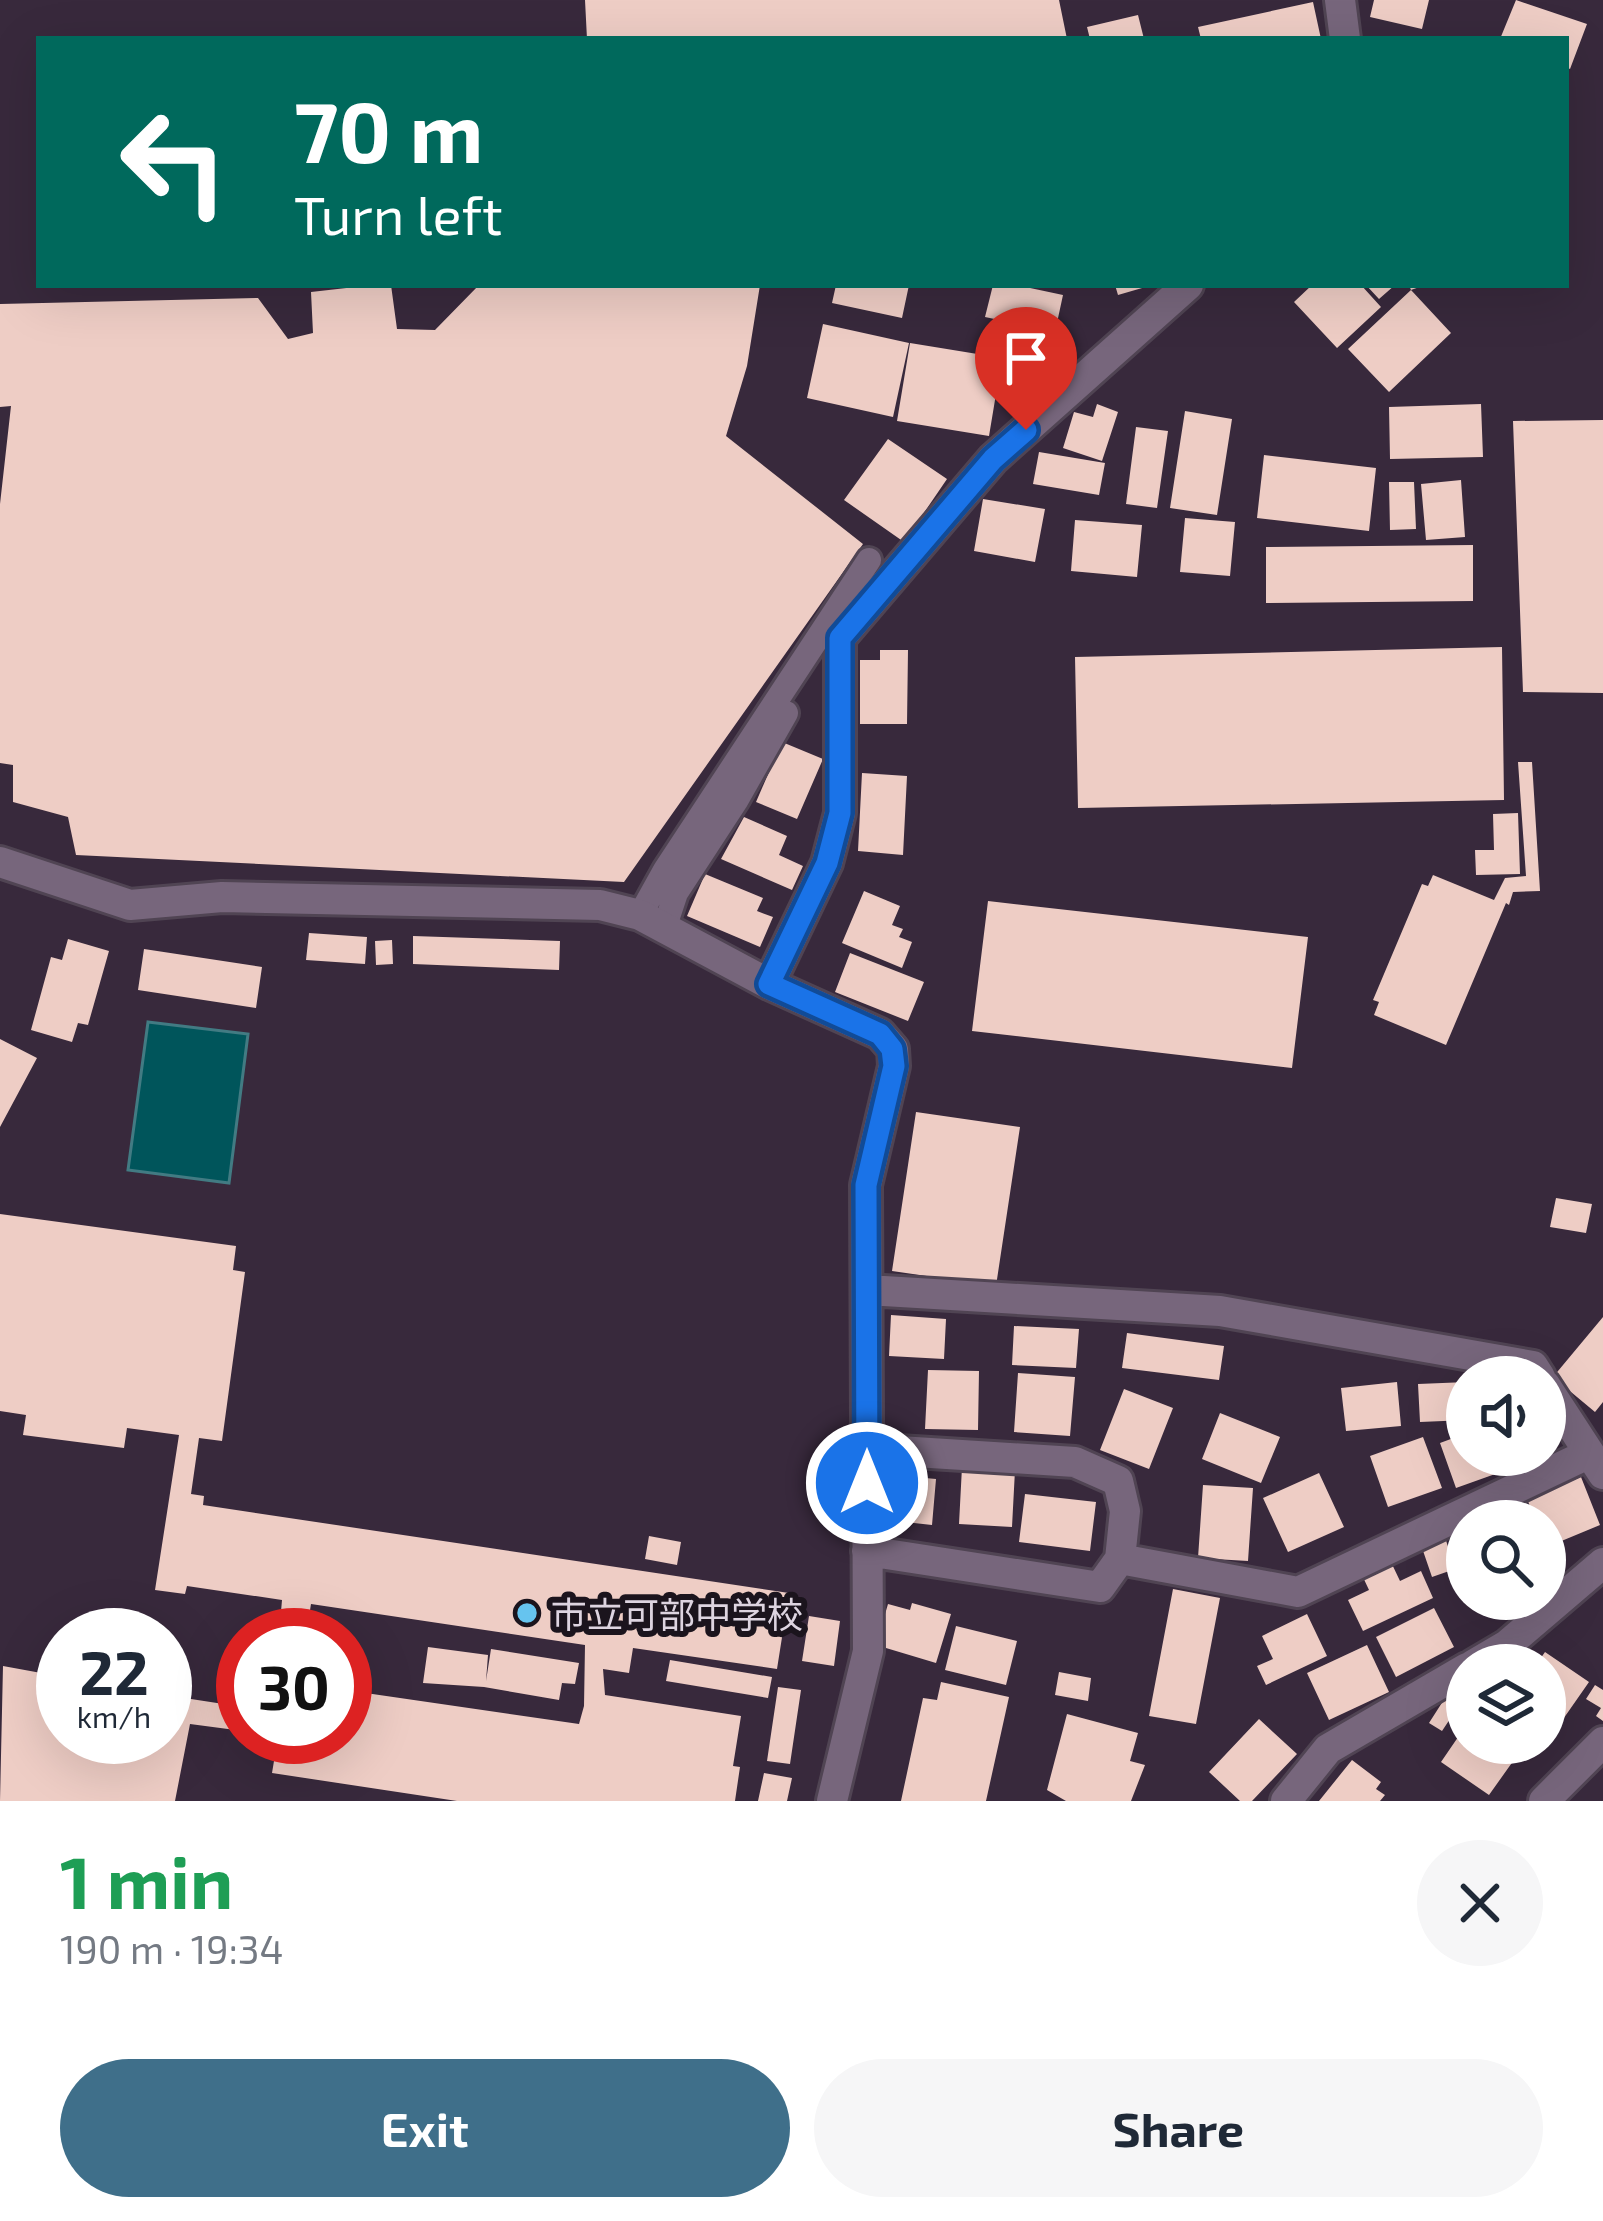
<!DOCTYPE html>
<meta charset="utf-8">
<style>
body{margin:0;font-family:"Exo 2","Noto Sans JP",sans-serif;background:#f6f6f7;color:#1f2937;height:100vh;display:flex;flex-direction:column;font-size:45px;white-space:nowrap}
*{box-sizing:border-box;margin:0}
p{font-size:39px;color:#747a83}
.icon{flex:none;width:66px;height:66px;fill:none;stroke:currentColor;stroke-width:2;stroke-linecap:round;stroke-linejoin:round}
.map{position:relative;height:1801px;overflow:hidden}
.drawer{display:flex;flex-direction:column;background:#fff;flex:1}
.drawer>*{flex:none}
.top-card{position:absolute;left:36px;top:36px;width:1533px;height:252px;border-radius:0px;box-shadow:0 12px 48px #0002;background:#00695c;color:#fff;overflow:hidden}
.fabs{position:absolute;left:1446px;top:1356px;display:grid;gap:24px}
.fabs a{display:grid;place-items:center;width:120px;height:120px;border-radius:50%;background:#fff;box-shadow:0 12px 48px #0002;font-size:60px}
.speed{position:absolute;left:36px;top:1608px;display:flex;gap:24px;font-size:60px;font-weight:700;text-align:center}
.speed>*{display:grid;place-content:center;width:156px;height:156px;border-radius:50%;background:#fff;box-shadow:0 12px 48px #0002;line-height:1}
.speed small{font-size:30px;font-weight:400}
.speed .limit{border:18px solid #d22;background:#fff;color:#111}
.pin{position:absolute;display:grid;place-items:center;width:102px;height:102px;color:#fff;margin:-123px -51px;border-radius:50% 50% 50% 0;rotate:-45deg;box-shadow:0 0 12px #0007}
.pin .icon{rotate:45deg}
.me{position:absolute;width:132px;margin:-66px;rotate:0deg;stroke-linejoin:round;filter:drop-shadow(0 0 9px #0008)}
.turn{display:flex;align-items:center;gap:42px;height:252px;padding:0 60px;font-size:54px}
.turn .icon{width:156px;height:156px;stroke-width:2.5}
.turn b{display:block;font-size:84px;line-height:102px}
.round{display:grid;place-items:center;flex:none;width:126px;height:126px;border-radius:63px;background:#f6f6f7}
.summary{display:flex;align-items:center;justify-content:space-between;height:204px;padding:0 60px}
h1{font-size:72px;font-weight:700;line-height:90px;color:#1e9e55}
.action{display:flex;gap:24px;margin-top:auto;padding:24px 60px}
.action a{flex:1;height:138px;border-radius:72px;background:#3f6f8a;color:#fff;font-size:48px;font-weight:700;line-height:138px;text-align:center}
.action a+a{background:#f6f6f7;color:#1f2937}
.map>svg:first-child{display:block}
.water{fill:#00555b;stroke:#427b83;stroke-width:3}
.building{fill:#eecdc5}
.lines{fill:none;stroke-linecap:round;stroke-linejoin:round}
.service-casing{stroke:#504453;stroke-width:30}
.minor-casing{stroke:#504453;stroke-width:36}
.service{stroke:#77667c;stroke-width:24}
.minor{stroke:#77667c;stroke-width:30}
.route-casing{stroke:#114b97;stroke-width:30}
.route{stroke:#1a73e8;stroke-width:21}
.poi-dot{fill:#66c4ef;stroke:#1b141d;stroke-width:4.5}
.labels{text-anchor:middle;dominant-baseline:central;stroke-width:12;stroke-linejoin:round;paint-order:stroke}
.poi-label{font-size:36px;fill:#ddd4e0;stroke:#1b141d;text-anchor:start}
</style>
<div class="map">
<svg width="1603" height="1801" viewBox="0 0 1603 1801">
<rect width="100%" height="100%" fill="#38293c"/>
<!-- water -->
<path class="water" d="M148,1022L248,1034L229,1183L128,1170Z"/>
<!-- building -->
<path class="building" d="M585,0H1059L1067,39H587Z
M1374,0H1429L1422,29L1370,17Z
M1516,0L1587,24L1570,69L1566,67V39H1500Z
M1313,2L1321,39H1201L1198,27Z
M1138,15L1144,39H1090L1087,27Z
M373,285H391L397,329L435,330L479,285H760L747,366L726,436L863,544L624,882L76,855L68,817L13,802V765L0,763V504L11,406L0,407V304L258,298L288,339L313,333L311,292Z
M836,285H909L902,318L832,303Z
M993,285H1016L1063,295L1055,332L985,317Z
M1115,285H1149V286L1118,295Z
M1312,285H1361L1381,307L1337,348L1294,302Z
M1366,285H1395L1379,299Z
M1409,285H1425L1411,290L1451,333L1389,392L1348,349L1411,290Z
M823,324L909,343L893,417L807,398Z
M910,343L1002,358L989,436L897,421Z
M1097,404L1118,412L1102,461L1063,448L1074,412L1093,417Z
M1481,404L1483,457L1390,459L1389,407Z
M1185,411L1232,419L1217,515L1170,508Z
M1603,420V693L1523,692L1513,421Z
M1136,427L1168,431L1157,508L1126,504Z
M888,439L947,479L904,542L844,500Z
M1039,452L1105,463L1099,495L1033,484Z
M1264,455L1376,468L1369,531L1257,518Z
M1461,480L1465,537L1426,540L1421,484Z
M1389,482H1414L1416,529L1390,530Z
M983,499L1045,509L1035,562L974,551Z
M1185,518L1235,522L1230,576L1180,572Z
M1075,520L1142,525L1137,577L1071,571Z
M1473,545V601L1266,603V547Z
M1502,647L1504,800L1078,808L1075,657Z
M880,650H908L907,724H860V660H880Z
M782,742L823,759L797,819L756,802Z
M1518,762H1532L1540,891L1513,892L1509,905L1506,903L1446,1045L1374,1015L1379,1002L1373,1000L1422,884L1428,886L1433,875L1494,900L1505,878L1526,876Z
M862,773L907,776L903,855L858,851Z
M1518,813L1520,874L1476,875L1475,850H1494L1493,814Z
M744,817L787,836L779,855L803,866L792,890L721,859Z
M705,874L763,898L757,911L773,917L760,947L687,916Z
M864,891L900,906L892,925L903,929L899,937L912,942L902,968L842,943Z
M988,901L1308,937L1292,1068L972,1031Z
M309,933L367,937L365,964L306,960Z
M413,936L560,941L559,970L413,964Z
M68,939L109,951L88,1025L78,1023L72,1042L31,1030L51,957L62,960Z
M392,940L393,964L376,965L375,941Z
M144,949L262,967L256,1008L138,990Z
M850,953L924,982L908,1021L835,992Z
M0,1039L37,1058L0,1127Z
M916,1112L1020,1127L996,1286L892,1271Z
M1556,1198L1592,1204L1586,1233L1550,1227Z
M0,1214L236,1246L233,1270L245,1272L222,1441L199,1438L191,1494L204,1496L203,1505L789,1593L777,1669L633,1648L629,1673L603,1669L605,1695L741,1716L733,1766L740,1767L735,1801H457L272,1773L278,1737H345V1690L579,1724L584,1706L585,1645L311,1604L306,1635H279L282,1600L187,1586L185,1594L155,1590L179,1435L127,1428L124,1448L23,1435L26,1415L0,1411Z
M891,1315L946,1319L944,1359L889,1356Z
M1603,1317V1402L1595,1412L1553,1377Z
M1014,1326L1079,1329L1076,1368L1012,1365Z
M1127,1333L1224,1346L1219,1380L1122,1368Z
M928,1370L979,1371L978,1430L925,1429Z
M1018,1373L1075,1377L1070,1436L1014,1432Z
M1397,1382L1401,1426L1346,1431L1341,1388Z
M1467,1382V1420L1420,1422L1418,1384Z
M1124,1389L1173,1408L1149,1469L1100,1450Z
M1220,1413L1280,1437L1261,1483L1202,1459Z
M1467,1433V1455H1508L1512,1468L1456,1488L1440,1443Z
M1423,1437L1442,1488L1388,1507L1370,1456Z
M962,1467L1015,1470L1012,1527L959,1524Z
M1319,1473L1344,1527L1288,1552L1263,1498Z
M883,1474L936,1479L932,1525L878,1519Z
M1581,1477L1600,1525L1547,1547L1545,1521H1536L1527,1499Z
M1203,1485L1253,1488L1248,1561L1198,1558Z
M1025,1494L1096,1502L1090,1551L1019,1542Z
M1517,1503L1524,1521H1471Z
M1467,1522V1571L1450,1529Z
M1444,1534L1455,1569L1432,1577L1420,1542Z
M649,1536L681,1542L677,1565L645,1559Z
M1390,1560L1400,1581L1421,1571L1433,1598L1363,1631L1348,1600L1369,1590L1361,1573Z
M1173,1589L1220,1598L1196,1724L1149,1716Z
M912,1603L951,1614L936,1663L876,1645L888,1604L910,1610Z
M1434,1608L1454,1647L1396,1677L1376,1637Z
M1307,1614L1327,1656L1266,1685L1257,1666L1273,1659L1262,1636Z
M809,1616L840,1621L834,1666L802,1661Z
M956,1626L1017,1641L1006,1685L945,1670Z
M1367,1645L1389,1692L1329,1720L1307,1673Z
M428,1647L488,1655L486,1681L491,1649L579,1663L575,1684L562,1683L559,1700L484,1687L423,1683Z
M1545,1652L1589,1682L1559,1725L1545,1715V1665H1536Z
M670,1660L772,1677L768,1698L666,1681Z
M3,1666L63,1677V1737H165V1695L243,1707V1731L190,1724L175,1801H0Z
M1059,1672L1091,1678L1088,1701L1055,1695Z
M941,1682L1009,1697L986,1801H901L923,1698L937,1700Z
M1595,1685L1603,1690V1721L1596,1716L1601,1708L1586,1699Z
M778,1687L801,1690L790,1764L767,1761Z
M1445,1698L1458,1707L1442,1731L1429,1723Z
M1067,1714L1138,1733L1130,1761L1145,1765L1131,1801H1066L1047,1790Z
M1259,1719L1297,1754L1252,1801H1240L1209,1772Z
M1467,1724V1743H1526L1489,1795L1441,1762Z
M1352,1760L1381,1782L1376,1789L1385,1795L1380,1801H1319Z
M764,1773L792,1778L787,1801H758Z"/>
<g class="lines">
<!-- service casing -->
<g class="service-casing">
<path id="service" d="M640,915L665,870L869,560
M664,929L676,893L736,801L786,713"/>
</g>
<!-- minor casing -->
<g class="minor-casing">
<path id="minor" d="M1340,0L1345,39
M0,862L130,905L222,897L600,905L640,915L769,984L880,1034L893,1049L894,1066L866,1185L868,1651L832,1801
M769,984L827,863L840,813V638L993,459L1188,285
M867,1290L1220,1311L1533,1366L1540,1377
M1545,1385L1603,1474
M867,1449L1075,1462L1118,1481L1125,1511L1120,1559
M867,1551L1100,1587L1120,1559L1298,1592L1588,1454
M1473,1665L1507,1645L1603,1563
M1286,1801L1328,1749L1467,1668
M1544,1801L1603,1742"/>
</g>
<!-- service -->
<use href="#service" class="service"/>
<!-- minor -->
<use href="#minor" class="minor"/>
</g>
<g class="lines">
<!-- route casing -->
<g class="route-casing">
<path id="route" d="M867,1483L866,1185L894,1066L892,1049L880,1034L769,984L827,863L840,813V638L993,459L1026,430"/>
</g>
<!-- route -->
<use href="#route" class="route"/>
</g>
<!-- markers -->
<circle class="poi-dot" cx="527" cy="1613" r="12"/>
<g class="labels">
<!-- poi labels -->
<g class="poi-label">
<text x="551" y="1613">市立可部中学校</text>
</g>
</g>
</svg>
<div class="fabs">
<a><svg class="icon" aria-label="sound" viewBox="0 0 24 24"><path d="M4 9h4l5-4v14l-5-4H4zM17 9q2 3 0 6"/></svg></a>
<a><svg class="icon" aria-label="search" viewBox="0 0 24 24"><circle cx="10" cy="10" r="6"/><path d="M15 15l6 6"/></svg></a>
<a><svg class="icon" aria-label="layers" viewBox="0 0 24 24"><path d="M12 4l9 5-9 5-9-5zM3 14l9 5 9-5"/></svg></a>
</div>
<div class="speed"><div>22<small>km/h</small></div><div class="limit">30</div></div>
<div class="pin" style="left:1026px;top:430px;background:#d93025"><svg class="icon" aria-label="arrive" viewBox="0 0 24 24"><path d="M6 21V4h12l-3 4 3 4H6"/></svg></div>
<svg class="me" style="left:867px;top:1483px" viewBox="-20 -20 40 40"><circle r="17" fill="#1a73e8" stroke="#fff" stroke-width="3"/><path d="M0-11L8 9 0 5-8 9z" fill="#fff"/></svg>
<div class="top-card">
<div class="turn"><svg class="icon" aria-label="left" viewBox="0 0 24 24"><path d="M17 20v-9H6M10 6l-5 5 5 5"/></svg><div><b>70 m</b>Turn left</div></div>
</div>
</div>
<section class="drawer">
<div class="summary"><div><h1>1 min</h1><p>190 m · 19:34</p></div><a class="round"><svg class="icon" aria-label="close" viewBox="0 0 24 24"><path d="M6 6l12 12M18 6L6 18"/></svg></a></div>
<div class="action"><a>Exit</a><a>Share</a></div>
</section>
